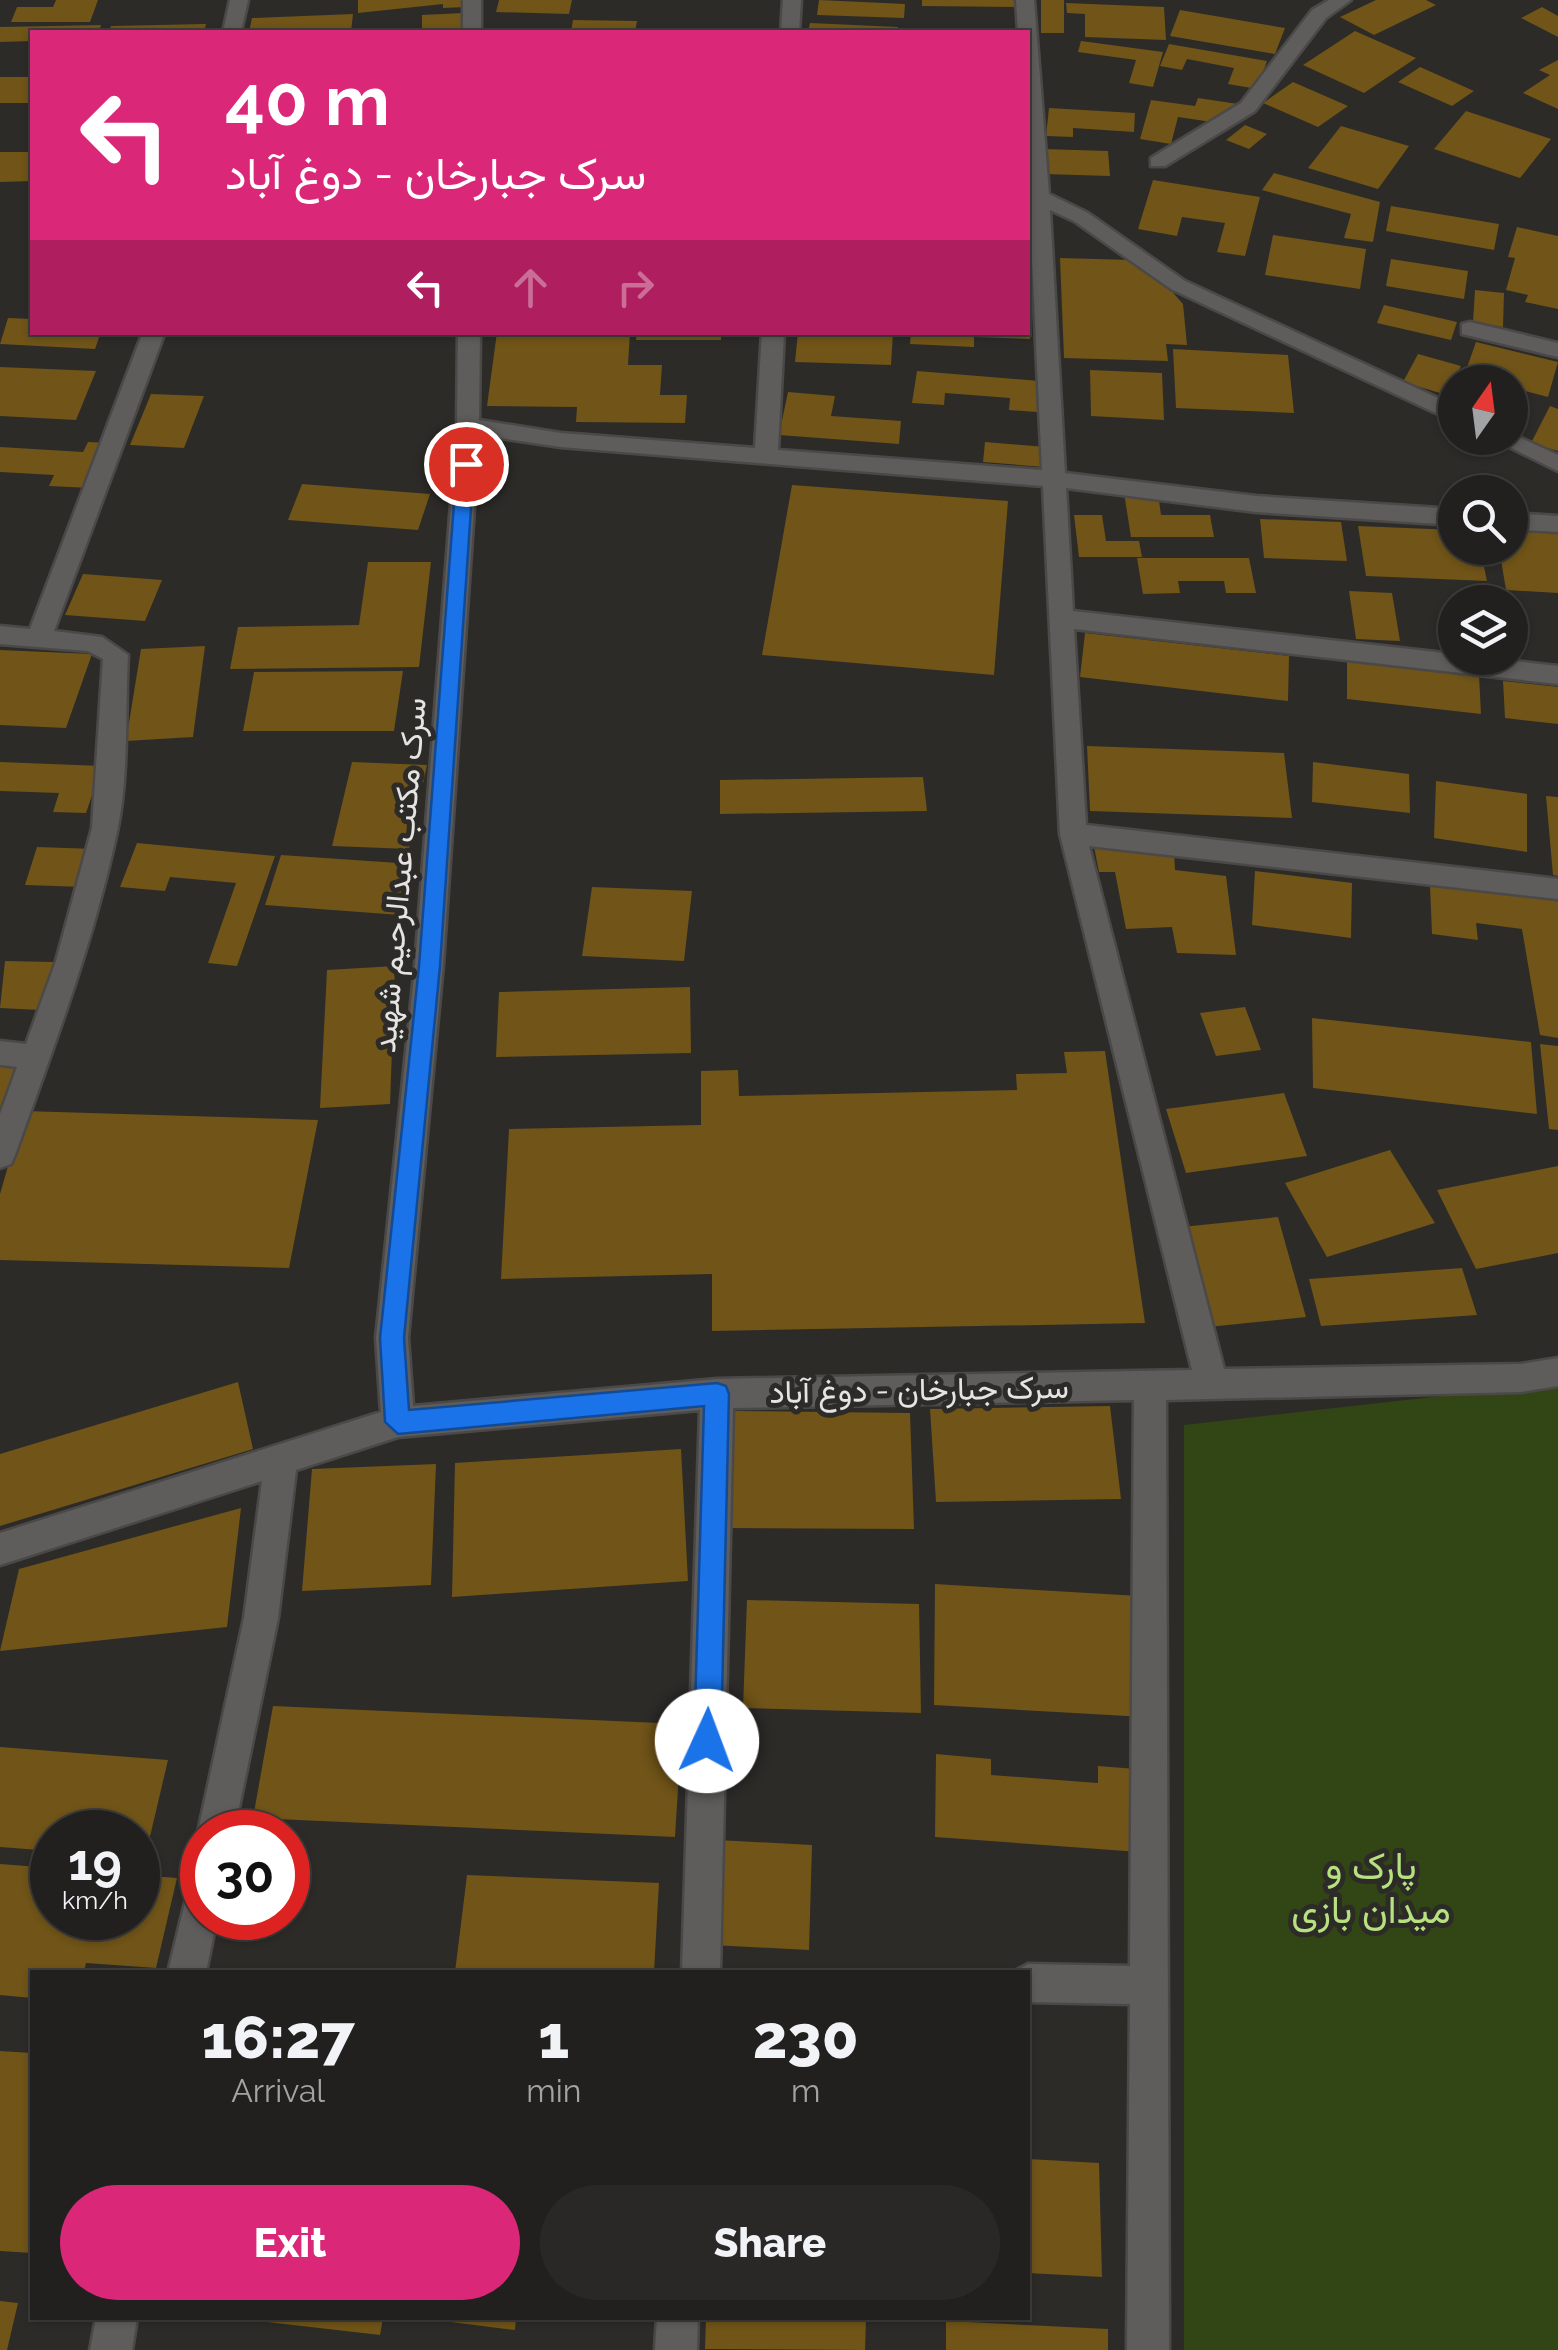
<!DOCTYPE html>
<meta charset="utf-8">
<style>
body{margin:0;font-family:Raleway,Vazirmatn,sans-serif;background:#292827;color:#f1f3f6;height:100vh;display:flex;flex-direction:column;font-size:38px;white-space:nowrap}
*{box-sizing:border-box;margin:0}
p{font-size:32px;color:#a2a3a4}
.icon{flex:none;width:55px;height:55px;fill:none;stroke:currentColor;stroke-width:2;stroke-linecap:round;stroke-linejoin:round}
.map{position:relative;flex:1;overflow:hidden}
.side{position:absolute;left:30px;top:1970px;width:1000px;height:350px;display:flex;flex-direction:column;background:#21201e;border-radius:0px;box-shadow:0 2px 8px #0004,0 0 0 2px #3e3e3c}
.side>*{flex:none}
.top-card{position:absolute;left:30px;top:30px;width:1000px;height:305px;border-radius:0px;box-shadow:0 2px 8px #0004,0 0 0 2px #3e3e3c;background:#db2777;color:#fff;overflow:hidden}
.needle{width:65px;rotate:14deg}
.buttons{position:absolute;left:1438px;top:365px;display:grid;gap:20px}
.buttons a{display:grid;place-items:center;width:90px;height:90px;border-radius:50%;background:#21201e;box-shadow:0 2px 8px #0004,0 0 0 2px #3e3e3c;font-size:50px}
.speed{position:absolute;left:30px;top:1810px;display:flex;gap:20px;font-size:50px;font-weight:700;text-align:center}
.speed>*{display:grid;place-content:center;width:130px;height:130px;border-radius:50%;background:#21201e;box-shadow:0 2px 8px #0004,0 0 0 2px #3e3e3c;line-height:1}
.speed small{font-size:25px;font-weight:400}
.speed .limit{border:15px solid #d22;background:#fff;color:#111}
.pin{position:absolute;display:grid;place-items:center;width:85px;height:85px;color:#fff;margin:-42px;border:5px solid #fff;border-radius:50%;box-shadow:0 2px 10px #0007}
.me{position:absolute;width:110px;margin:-55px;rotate:2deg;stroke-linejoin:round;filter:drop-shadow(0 0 8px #0008)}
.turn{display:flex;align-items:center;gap:35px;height:210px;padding:0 30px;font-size:45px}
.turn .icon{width:130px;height:130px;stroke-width:2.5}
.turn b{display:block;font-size:70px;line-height:85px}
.lanes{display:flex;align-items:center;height:95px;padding:0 30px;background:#0003;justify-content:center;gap:50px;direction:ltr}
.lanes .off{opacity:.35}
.eta{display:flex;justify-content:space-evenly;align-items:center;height:170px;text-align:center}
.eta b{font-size:60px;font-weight:800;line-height:70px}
.action{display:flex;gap:20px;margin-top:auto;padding:20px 30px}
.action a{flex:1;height:115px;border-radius:60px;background:#db2777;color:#fff;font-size:40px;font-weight:800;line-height:115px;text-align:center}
.action a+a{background:#292827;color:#f1f3f6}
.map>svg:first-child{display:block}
.green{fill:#324515}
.building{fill:#705418}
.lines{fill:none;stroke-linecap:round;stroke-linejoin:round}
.minor-casing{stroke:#4b4948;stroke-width:5}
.minor{fill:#5f5d5b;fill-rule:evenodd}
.route{fill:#1a73e8;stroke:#114b97;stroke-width:2.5}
.labels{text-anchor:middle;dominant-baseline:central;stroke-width:10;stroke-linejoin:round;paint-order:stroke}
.street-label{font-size:32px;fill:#e5e4e3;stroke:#2c2b28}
.near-park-label{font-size:38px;fill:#b7e17e;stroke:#2c2b28}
</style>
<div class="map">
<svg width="1558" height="2350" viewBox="0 0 1558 2350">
<rect width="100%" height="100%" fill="#2c2b28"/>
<!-- green -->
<path class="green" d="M1558,1383V2350H1184V1425Z"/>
<!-- building -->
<path class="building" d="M56,0H98L90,22H11L17,7H53Z
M358,0H465V7L443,8V4L358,13Z
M499,0H572L569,14L496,12Z
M819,0L905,4L904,18L817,15Z
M922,0H1015L1016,7L922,6Z
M1041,0H1064V33H1041Z
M1376,0H1426L1436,5L1374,35L1340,17Z
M1066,3L1164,7L1166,40L1085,37V14L1067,13Z
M1542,7L1558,16V37L1521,18Z
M1180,10L1285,28L1275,54L1170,36Z
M463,13L464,32H422V15Z
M353,14L351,32H249L252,18Z
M573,20L637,21L635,32H571Z
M810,23L898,27L897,32H808Z
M206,24L204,32H109L111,26Z
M101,25L99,32H32V41L0,42V27Z
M1355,31L1416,58L1364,93L1303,65Z
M1081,41L1163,52L1153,87L1129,83L1136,60L1078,52Z
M1169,44L1267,61L1257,89L1228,84L1234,68L1187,59L1182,70L1160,66Z
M1558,60V109L1523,93L1550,75L1539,70Z
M1420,67L1474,91L1452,106L1398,82Z
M0,77H32L31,103H0Z
M1293,82L1348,106L1318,127L1263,103Z
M1198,98L1238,104L1212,122L1178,117L1171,144L1140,139L1151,100L1195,106Z
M1049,108L1135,113L1134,132L1073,128V137L1046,136Z
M1466,111L1551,139L1520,178L1434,149Z
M1245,125L1267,134L1249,149L1226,140Z
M1341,126L1409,146L1378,189L1308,168Z
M1043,149L1108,151L1110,176L1044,174Z
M0,152H32V181L0,182Z
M1274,173L1380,202L1373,242L1344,238L1351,214L1262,190Z
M1153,180L1260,197L1245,256L1217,252L1225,223L1182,217L1177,236L1138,229Z
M1391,206L1499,224L1494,250L1386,231Z
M1517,227L1558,236V309L1525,302L1528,295L1506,290L1515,258L1508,257Z
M1273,235L1366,249L1360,289L1265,275Z
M1060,258L1132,260L1161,279L1183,304L1187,345L1166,344L1168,361L1064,358Z
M1391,259L1468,271L1464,299L1386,286Z
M1475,290L1504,293L1503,327L1473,322Z
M1384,305L1457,322L1451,340L1377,323Z
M8,318L32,319V332H101L95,349L0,344Z
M497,332H630L628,365H662L660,395H687L685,423L576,422L577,407L487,406Z
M637,332H721V340H636Z
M798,332H893L891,365L795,362Z
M911,332H1030V339L974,337V347L910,344Z
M1476,342L1558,362L1548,397L1510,387V382L1464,376Z
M1173,349L1288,355L1294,413L1176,408Z
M1418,354L1461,366L1447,395L1403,382Z
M0,367L96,371L76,420L0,416Z
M1090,370L1162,373L1164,420L1091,416Z
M917,371L1039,381L1037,412L1009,410L1010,398L945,393L944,405L912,403Z
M788,392L835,396L831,416L901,421L899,444L779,435Z
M151,394L204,396L184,448L130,445Z
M1550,406L1558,409V451L1531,443Z
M88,442L110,443L91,488L49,486L54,475L0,472V447L83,452Z
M985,442L1046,447L1044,467L983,462Z
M302,484L430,494L418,530L288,520Z
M792,485L1008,501L994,675L762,655Z
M1124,493H1158L1161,515H1210L1214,537H1131Z
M1074,515H1102L1106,541H1139L1142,557H1079Z
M1260,519L1341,522L1347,561L1264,558Z
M1358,526L1455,530V548H1480L1487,581L1366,576Z
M1510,527L1558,530V593L1506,590L1499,548H1510Z
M1137,558H1249L1256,593H1226L1224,581H1178L1180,593L1143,594Z
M368,562H431L419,667L230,669L238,627L359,625Z
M83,574L162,580L145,621L65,615Z
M1349,591L1392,593L1400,641L1356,639Z
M1085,633L1289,656L1288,701L1080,677Z
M205,646L193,737L126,741L141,649Z
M0,650L92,654L66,728L0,725Z
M1347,660L1479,675L1481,714L1347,699Z
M403,671L394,731H243L254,672Z
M1503,681L1558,687V724L1505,718Z
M1087,746L1284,753L1292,818L1090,811Z
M0,762L102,766L86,813L53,812L59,793L0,791Z
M352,762L427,765L409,849L332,846Z
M1313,762L1409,774L1410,813L1312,802Z
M923,777L927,811L720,814V780Z
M1436,781L1527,794V852L1434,838Z
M1546,796L1558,797V876L1553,875Z
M1093,842L1174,851L1175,870L1226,876L1236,955L1177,953L1172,927L1126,929L1115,872H1099Z
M137,843L275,856L237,966L208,963L236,883L170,877L165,891L120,887Z
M37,847L95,849L84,887L25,885Z
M281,855L413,864L400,915L265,905Z
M1255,871L1352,883L1351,938L1252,925Z
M1430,886L1558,901V1038L1540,1035L1522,929L1476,923L1478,940L1432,934Z
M592,887L692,891L684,961L582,956Z
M5,961L54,962L40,1010L0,1008Z
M395,966L390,1104L320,1108L327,970Z
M690,987L691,1053L496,1057L499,992Z
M1245,1007L1261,1050L1216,1056L1200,1013Z
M1312,1018L1531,1042L1537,1114L1313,1088Z
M1540,1044L1558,1046V1130L1549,1129Z
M1105,1051L1145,1323L712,1331V1274L501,1279L509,1129L701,1125V1071L738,1070L739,1096L1017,1090L1016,1074L1067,1073L1064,1052Z
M0,1066L17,1068L0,1109Z
M1284,1093L1307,1156L1186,1173L1166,1109Z
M24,1111L318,1120L289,1268L0,1260V1194Z
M1390,1150L1435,1223L1327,1257L1285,1183Z
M1558,1166V1253L1476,1269L1437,1190Z
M1278,1217L1306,1317L1208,1327L1182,1227Z
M1462,1268L1477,1315L1321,1326L1309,1279Z
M238,1382L253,1449L0,1526V1454Z
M1110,1406L1121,1499L936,1502L930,1409Z
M734,1411L910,1413L914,1529L731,1528Z
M681,1449L688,1581L452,1597L455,1463Z
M436,1464L431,1585L302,1591L312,1469Z
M241,1508L227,1627L0,1651L19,1569Z
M935,1584L1139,1596L1145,1717L934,1705Z
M747,1600L919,1604L921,1713L743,1708Z
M273,1706L682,1724L675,1837L253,1818Z
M0,1747L168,1760L145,1858H138V1832H52V1851L0,1847Z
M936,1754L991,1759V1775L1098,1783V1766L1136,1769L1139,1852L935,1837Z
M717,1840L812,1845L809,1950L712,1945Z
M0,1864L52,1868V1918H138V1875L177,1878L156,1968L86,1963L84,1972H32V1998L0,1995Z
M467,1875L659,1883L654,1972H455Z
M0,2051L32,2053V2253L0,2251Z
M1028,2159L1099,2163L1102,2277L1028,2273Z
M0,2301L18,2303L7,2350H0Z
M233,2318H383L380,2335Z
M419,2318H516L515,2330Z
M706,2318H866L865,2350L705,2349Z
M946,2321L1108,2329V2350H946Z"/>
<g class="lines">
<!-- minor casing -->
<g class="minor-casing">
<path id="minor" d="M230,0H248L241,32H223Z
M463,0H481V32H463Z
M783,0H801L799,32H781Z
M1016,0H1034L1049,194L1088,213L1185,281L1455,406V422L1171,289L1074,221L1050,210L1065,473L1256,496L1455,509V525L1256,512L1066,488L1073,611L1558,666V684L1074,629L1086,825L1558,879V899L1089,846L1224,1369L1521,1364L1558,1358V1386L1521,1392L1166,1400L1169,2350H1127L1130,2004L1028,2002V1972H1013L1028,1964L1130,1966L1134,1400L733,1408L720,1972H682L700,1410L398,1437L296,1470L278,1618L234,1832H202V1843L198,1832L244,1618L262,1481L0,1565V1533L381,1412L376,1338L415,965L457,426L458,332H480L479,420L561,433L755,448L762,332H784L778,450L1042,470L1028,176V32H1018ZM479,435L561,447L1043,486L1060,834L1192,1370L717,1379L413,1406L408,1338L443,965Z
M1329,0H1351L1326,18L1255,111L1165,166H1151V158L1241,103L1312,10Z
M1470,322L1558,343V357L1462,334V324Z
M143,332H165L54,631L102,637L128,655C125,712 129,776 117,832C93,944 53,1049 15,1155L11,1164L0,1168V1114L17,1067L0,1065V1041L26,1044L56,961L92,828L103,659L88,651L0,644V626L30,629Z
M1510,433L1558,455V471L1491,438H1510Z
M1510,513L1558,516V532L1510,529Z
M202,1880V1918H217L206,1972H168L189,1886Z
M96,2318H137L132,2350H90Z
M657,2318H698L697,2350H655Z"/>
</g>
<!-- minor -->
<use href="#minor" class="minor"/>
</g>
<!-- route -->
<path class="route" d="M466,459L474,464L440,966L404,1338L409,1410L717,1383L726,1386L729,1394L721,1741L717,1751L707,1755L698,1751L694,1741L704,1406L398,1434L385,1422L380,1338L419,966L457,464Z"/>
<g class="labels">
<!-- street labels -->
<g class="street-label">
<text transform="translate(399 875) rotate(-85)">سرک مکتب عبدالرحیم شهید</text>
<text transform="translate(919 1389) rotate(-1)">سرک جبارخان - دوغ آباد</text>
</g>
<!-- near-park labels -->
<g class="near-park-label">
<text x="1371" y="1865">پارک و<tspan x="1371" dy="44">میدان بازی</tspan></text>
</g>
</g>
</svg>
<div class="buttons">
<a><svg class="needle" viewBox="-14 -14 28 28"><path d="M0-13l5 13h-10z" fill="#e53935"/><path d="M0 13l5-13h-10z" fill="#a2a3a4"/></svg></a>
<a><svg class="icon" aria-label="search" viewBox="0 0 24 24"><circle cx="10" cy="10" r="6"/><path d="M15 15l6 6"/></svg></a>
<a><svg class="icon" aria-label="layers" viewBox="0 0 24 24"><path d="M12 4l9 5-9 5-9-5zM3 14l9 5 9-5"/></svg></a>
</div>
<div class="speed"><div>19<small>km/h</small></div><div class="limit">30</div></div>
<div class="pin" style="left:466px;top:464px;background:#d93025"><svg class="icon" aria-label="arrive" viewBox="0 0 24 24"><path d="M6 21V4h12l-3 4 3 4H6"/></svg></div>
<svg class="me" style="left:707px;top:1741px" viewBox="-20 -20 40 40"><circle r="19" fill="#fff"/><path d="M0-13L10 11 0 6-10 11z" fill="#1a73e8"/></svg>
<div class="top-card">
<div class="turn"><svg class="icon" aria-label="left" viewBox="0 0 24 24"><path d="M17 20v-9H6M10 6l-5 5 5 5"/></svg><div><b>40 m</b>سرک جبارخان - دوغ آباد</div></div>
<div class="lanes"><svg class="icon" aria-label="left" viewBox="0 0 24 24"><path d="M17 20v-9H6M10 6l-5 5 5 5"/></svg><svg class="icon off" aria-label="ahead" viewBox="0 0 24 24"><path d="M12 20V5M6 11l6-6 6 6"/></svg><svg class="icon off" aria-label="right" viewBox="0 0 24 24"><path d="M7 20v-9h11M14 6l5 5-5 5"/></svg></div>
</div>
<section class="side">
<div class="eta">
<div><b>16:27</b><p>Arrival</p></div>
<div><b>1</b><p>min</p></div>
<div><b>230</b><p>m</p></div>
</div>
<div class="action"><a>Exit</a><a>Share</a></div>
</section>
</div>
